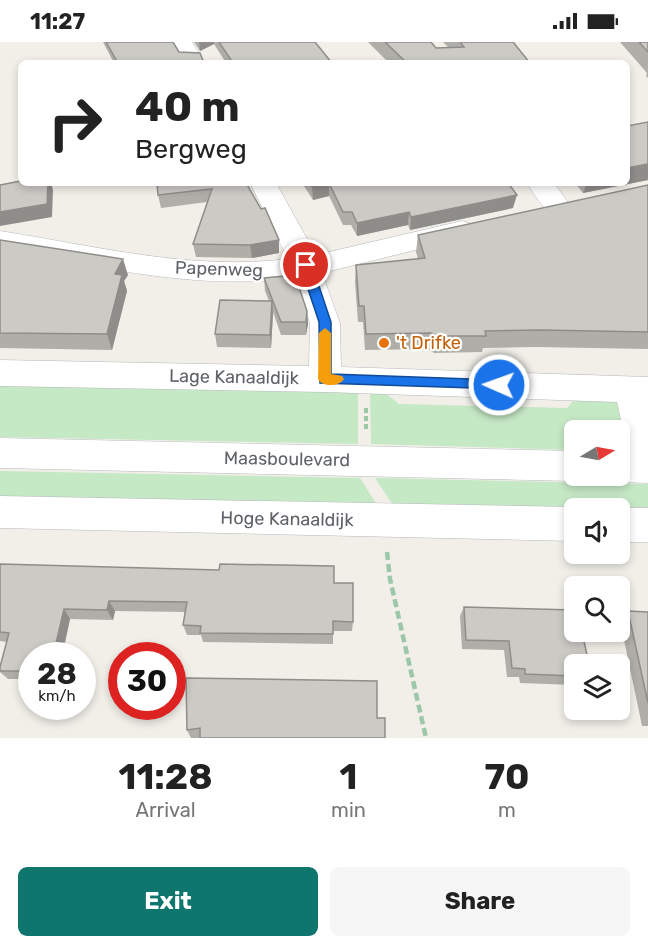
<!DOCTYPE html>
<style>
body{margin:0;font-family:Rubik,sans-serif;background:#f6f6f6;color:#222;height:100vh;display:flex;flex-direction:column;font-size:22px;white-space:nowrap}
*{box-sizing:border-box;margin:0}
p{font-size:20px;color:#767676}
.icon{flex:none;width:33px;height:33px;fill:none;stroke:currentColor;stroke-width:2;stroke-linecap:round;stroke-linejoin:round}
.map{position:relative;height:696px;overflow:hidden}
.side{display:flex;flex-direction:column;background:#fff;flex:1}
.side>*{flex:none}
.hud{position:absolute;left:18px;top:18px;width:612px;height:126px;border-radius:9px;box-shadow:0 3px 9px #0003;background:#fff;color:#222;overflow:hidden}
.needle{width:39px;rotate:80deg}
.buttons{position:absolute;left:564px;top:378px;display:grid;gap:12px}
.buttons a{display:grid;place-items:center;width:66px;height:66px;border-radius:9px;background:#fff;box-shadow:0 3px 9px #0003;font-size:30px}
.speed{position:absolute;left:18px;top:600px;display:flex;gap:12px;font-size:30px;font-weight:700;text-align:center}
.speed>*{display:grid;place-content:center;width:78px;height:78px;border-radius:50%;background:#fff;box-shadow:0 3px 9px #0003;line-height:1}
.speed small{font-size:15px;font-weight:400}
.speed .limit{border:9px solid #d22;background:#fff;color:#111}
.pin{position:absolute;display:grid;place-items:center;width:51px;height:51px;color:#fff;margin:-26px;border:3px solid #fff;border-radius:50%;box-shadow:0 2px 6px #0007}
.me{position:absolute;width:66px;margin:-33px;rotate:272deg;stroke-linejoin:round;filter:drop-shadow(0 0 4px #0008)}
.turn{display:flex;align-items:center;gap:21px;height:126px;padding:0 18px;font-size:27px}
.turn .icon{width:78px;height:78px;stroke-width:2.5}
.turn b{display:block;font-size:42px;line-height:51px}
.eta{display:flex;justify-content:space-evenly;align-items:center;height:102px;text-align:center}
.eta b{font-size:36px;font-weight:700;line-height:42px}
.primary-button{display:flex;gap:12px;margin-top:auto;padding:12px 18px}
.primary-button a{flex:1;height:69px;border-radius:9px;background:#0f766e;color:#fff;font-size:24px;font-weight:700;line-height:69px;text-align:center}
.primary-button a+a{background:#f6f6f6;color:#222}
.status{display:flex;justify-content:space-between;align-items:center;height:42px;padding:0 30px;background:#fff;direction:ltr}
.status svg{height:16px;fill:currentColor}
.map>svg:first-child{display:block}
.green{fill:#c5e8c5}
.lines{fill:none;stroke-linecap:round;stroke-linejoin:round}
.street-casing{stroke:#b5b8bc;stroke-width:1}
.secondary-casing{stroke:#b6babf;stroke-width:1}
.path-far1{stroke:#9cc7a9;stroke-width:4;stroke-dasharray:5 3;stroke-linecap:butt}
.path{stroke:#9cc7a9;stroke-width:4.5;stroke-dasharray:8 4;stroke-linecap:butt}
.street{fill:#fff;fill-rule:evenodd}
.secondary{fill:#fff;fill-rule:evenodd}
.wall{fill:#afaea9}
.shaded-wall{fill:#8f8d8a}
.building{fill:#cccac5;stroke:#8f8d8a;stroke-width:1.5}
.route{fill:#1a73e8;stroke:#114b97;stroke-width:1.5}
.slow{fill:#f59e0b}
.food-dot{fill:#e8710a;stroke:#fff;stroke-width:2}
.labels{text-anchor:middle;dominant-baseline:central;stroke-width:4.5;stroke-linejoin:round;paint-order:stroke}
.street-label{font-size:18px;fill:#5f6368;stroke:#fff}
.food-label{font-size:18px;fill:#c56008;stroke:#fff;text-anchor:start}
</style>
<div class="status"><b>11:27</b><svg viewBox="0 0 49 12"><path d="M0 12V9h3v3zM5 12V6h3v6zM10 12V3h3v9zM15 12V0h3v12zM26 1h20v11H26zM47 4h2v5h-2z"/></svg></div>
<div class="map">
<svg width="648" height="696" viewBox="0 0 648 696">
<rect width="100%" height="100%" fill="#f1efe8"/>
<!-- green -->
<path class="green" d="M0,340L358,345V402L0,395Z
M370,346H379L399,362L567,366L578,353L609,356L619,361L627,387L620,395V388H574V408L371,402Z
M0,429L360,436L382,471L0,462Z
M375,436L648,442V475L620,466H574V473L397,469Z"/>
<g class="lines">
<!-- street casing -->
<g class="street-casing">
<path id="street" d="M170,0H192L205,21H183Z
M250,141H276L316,213L462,179L472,182L476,188L472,194L322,231L340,281L341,325L648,335V434L635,430L630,419L617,360L325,350L0,344V318L309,324L310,281L295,236C195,249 98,224 0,207V189C96,204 191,229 288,217Z
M527,141H554L572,166L568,172C547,178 538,157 527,141Z
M0,454L574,465L578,466H574V499L0,486Z
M619,466H648V500H620Z"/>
</g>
<!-- secondary casing -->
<g class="secondary-casing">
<path id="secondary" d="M0,396L574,409V434H587L574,439L0,426Z
M620,410L648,411V441L620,440L607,436L606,434H620Z"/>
</g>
<!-- path-far1 -->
<path class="path-far1" d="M366,366V389"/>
<!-- path -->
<path class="path" d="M387,510L390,537L426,696"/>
<!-- street -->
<use href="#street" class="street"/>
<!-- secondary -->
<use href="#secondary" class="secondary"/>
</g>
<!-- wall -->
<path class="wall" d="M103,0H173L179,10L204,21H114Z
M194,0H315L332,21H226L214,2L200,9Z
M368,0H431L436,6L448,5L443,0H513L530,21H389Z
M620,0H648V36L646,34L647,31Z
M648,80V138L583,151L575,141H627Z
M246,141L279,211L252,216L196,215L193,202L207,160L161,166L158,153Z
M302,141H508L513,166L410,188L408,183L357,194L351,183H343L329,154L313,158Z
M648,143V307L536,305L483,306L482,310L434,311L428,307L365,308L363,280H358L355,240L356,223L418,217L416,210L418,193Z
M0,198L128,233L124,239L127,249L112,308L0,306Z
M264,236L307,269L308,282L306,293H281L273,270L271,306L217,305L215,292L269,259L265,249Z
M0,522L334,541L353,580L352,589H333V602L203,600L201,593H187L183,583L185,570L115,569L113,578L70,577L62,614H32V637H8L0,630V625L7,600L0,599Z
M464,565L574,622V643L520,641L519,635H507L504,608L462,607L460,574Z
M628,569L648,570V684H642L620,579Z
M186,636L377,676L385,696H191L187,688Z"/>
<!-- shaded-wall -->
<path class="shaded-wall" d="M199,0H214V2L200,9Z
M648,122V138L583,151L587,141H627V126Z
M48,141H51L53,148L52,175L0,184V170Z
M329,141V154L313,158L312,145Z
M517,153L513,166L410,188L411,175Z
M409,170L408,183L357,194V181Z
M279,198V211L252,216L250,203Z
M123,217L128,233L124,239L127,249L112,308L107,292L115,232Z
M272,259L273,272L271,306L270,293Z
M307,269L308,282L306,293V280Z
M109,559L115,569L113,578L107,568Z
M64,567L70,577L62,614H53Z"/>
<!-- building -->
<path class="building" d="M106,0H173L179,10L200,11L204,21H118Z
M219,0H315L332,21H233Z
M385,0H431L436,6L464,5L460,0H513L530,21H407Z
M639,0H648V10Z
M648,80V122L627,126V84Z
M21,139V141H48L47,162L0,170V143Z
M157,141H246L261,167L265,166L279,198L250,203L193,202L212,147L158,153Z
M310,141H328L312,145Z
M329,141H508L517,153L411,175L409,170L357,181L352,170H343Z
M648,143V290L541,288L485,289L486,294H437L431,291L366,292L364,264H359L356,223L425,216L418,193Z
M0,198L123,217L115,232L122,233L107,292L0,291Z
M295,233L307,269L306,280H281L264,236Z
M220,258L272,259L270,293L215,292Z
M0,522L219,528L220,522L334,524V541H353V580L333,579V592L200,591L201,584L183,583L187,560L109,559L107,568L64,567L53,614H32V629H0V625L9,591L0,590Z
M464,565L574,568V590H582L589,622H574V634L525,632V627L512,626L509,599L466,598Z
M628,569L648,570V661Z
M186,636L377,639V676H385V696H200V686L187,688Z"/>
<!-- route -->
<path class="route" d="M306,219L312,223L331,280V332L499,338L504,340V347L320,341L319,280L300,223Z"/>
<!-- slow -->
<path class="slow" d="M325,286L331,291V332L342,334L344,337C339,345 322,345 318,337L319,291Z"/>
<!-- markers -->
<circle class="food-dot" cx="384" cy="301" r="6"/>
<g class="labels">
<!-- street labels -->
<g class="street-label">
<text transform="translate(219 227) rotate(2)">Papenweg</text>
<text transform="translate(234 335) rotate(1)">Lage Kanaaldijk</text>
<text transform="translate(287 417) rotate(1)">Maasboulevard</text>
<text transform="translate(287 477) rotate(1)">Hoge Kanaaldijk</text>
</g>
<!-- food labels -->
<g class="food-label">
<text x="396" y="301">'t Drifke</text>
</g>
</g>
</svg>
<div class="buttons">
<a><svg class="needle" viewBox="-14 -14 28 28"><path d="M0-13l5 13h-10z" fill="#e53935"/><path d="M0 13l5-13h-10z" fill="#767676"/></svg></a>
<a><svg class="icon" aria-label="sound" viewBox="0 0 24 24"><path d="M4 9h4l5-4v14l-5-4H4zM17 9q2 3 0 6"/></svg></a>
<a><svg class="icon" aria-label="search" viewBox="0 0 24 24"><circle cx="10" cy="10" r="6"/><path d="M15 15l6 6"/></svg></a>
<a><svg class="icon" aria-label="layers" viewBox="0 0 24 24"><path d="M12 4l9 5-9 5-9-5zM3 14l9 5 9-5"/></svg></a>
</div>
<div class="speed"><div>28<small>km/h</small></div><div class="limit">30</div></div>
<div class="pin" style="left:306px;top:223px;background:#d93025"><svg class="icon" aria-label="arrive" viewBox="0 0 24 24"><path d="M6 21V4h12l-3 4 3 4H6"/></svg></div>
<svg class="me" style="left:499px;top:343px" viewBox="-20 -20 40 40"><circle r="17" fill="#1a73e8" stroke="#fff" stroke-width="3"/><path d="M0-11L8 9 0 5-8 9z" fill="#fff"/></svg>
<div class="hud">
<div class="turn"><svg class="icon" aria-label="right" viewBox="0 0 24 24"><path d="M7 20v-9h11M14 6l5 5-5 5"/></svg><div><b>40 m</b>Bergweg</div></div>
</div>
</div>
<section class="side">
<div class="eta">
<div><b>11:28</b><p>Arrival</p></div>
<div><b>1</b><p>min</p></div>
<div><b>70</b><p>m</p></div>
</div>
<div class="primary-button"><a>Exit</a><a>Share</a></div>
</section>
